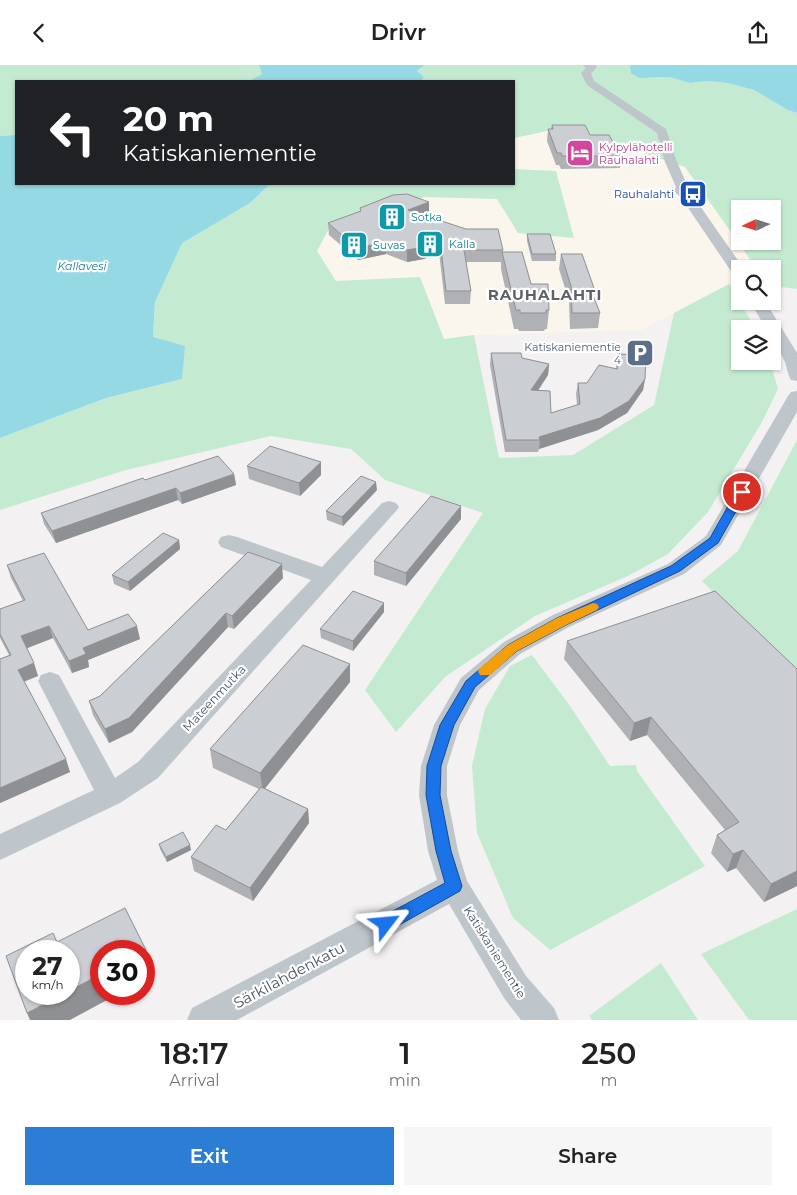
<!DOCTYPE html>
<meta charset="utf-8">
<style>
body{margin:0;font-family:Montserrat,sans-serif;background:#f6f6f6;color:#222;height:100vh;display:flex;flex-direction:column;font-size:19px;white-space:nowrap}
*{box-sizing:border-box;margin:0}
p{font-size:16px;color:#767676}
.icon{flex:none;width:28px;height:28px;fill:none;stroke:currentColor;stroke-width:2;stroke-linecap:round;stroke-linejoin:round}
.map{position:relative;height:955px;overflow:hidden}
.sheet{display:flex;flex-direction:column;background:#fff;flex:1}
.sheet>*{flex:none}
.top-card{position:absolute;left:15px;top:15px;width:500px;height:105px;border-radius:0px;box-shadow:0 1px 4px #0004;background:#202124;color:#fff;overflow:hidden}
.needle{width:32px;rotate:266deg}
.buttons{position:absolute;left:731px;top:135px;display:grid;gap:10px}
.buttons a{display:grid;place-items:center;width:50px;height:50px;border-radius:0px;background:#fff;box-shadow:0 1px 4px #0004;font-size:25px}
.speed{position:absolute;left:15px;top:875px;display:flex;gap:10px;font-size:25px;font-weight:700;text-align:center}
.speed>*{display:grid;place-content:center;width:65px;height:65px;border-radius:50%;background:#fff;box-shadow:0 1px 4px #0004;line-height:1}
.speed small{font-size:12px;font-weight:400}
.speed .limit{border:8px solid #d22;background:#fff;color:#111}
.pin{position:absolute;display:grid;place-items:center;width:42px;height:42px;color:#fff;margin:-21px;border:2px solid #fff;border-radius:50%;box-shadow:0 1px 5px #0007}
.me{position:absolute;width:55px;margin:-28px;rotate:61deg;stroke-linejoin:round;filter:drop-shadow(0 0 4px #0008)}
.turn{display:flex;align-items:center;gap:18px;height:105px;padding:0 25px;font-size:22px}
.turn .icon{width:65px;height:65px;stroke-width:2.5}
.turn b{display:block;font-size:35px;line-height:42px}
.eta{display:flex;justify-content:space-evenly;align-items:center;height:85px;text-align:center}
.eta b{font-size:30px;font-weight:600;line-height:35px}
.button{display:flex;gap:10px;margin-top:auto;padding:10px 25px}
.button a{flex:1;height:58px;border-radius:0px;background:#2b7ed3;color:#fff;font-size:20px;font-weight:600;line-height:58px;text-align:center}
.button a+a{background:#f6f6f6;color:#222}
header{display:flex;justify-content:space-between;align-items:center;height:65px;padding:0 25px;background:#fff;font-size:22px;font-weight:600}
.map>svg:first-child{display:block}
.commercial{fill:#fbf6ed}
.green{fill:#c4ebd1;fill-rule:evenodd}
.water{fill:#95d9e4}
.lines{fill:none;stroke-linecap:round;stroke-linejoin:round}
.minor{fill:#bec6cc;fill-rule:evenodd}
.wall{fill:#afb1b5}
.shaded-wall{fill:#8e9093}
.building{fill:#cbced2;stroke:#8e9093}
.route{fill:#1a73e8;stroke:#114b97}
.slow{fill:#f59e0b}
.labels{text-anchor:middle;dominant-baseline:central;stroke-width:4.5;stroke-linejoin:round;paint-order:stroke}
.far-hotel-label{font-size:11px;fill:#b23c85;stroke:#fff;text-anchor:start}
.far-transit-label{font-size:11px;fill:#164399;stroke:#fff;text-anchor:end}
.far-culture-label{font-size:11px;fill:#0d838f;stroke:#fff;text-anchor:start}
.far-water-label{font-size:11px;font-style:italic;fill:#197f91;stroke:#fff}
.far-service-label{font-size:11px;fill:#4e5e75;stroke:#fff;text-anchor:end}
.street-label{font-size:12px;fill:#4a555c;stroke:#fff}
.far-district-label{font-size:15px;font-weight:bold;letter-spacing:1px;fill:#5e6165;stroke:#fff}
.near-street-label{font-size:15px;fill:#4a555c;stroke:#fff}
</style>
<header><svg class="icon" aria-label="back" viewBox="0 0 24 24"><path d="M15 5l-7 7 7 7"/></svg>Drivr<svg class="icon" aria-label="share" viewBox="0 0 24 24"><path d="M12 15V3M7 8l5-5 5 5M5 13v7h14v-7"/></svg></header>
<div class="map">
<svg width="797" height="955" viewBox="0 0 797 955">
<rect width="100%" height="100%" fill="#f3f1f1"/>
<!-- commercial -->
<path class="commercial" d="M566,62L685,102L757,204H740V219H729L641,265L474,270L444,274L420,212L336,216L317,186L333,156L425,132L497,134L519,168L556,106L514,104V73Z"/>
<!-- green -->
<path class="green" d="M0,0H259L262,9L249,16H16V70L0,71Z
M425,0H633L630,2L650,13L669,12L690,18L708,16L727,18L754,25L788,45L797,48V224L773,221L772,204H757L685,102L566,62L514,73V16H421L424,12L417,6ZM740,144H772V176H740Z
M514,104L556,106L574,173L518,168L497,134L425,132L333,156L317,186L336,216L420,212L444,274L474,270L499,393L573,390L654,340L674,248L729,219L756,264H740V296H770L778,324L762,357L708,447L668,489L628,511L535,551L445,612L396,667L365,625L483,448L385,415L351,384L271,371L126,405L0,445V373L106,333L182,314L153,273L155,237L182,177L250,138L270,119H514Z
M797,375V606L788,602L702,516L738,486Z
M532,590L570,641L610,701L636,700L637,706L705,801L550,885L513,853L477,768L472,701L485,644L510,601Z
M797,844V955H749L701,889Z
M661,898L698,955H592L589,951Z"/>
<!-- water -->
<path class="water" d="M259,0H425L417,6L424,12L421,16H249L262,9Z
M633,0H797V48L788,45L754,25L727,18L708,16L690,18L669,12L639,13L631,8L630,1Z
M16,70V119H270L250,138L182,178L155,237L153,272L185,281L182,314L106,333L0,373V71Z"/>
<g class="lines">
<!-- minor -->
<path class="minor" d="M583,0H595L597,2L591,8L594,16L666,64L677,97L688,122L687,125L691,128L744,204H740V213L735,212L682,134L674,126L676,122L665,97L657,68L587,20L581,8L586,3Z
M750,236H765L797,288V316L791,315C787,308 787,301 784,295C779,283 772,277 772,264H766Z
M797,326V347L721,480L684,509L569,562L520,589L479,625L460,660L447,701V730L458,786L467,816L526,911L554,943L559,955H521L504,933L449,839L237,955H187L192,943L437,815L428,786L419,730L421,701L434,660L461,613L504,577L553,550L668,499L706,471L788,331L791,327Z
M389,436L396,438L399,442L396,446L158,713L120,738L0,795V769L94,725L38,616L41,610L50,607L59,610L115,713L138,697L311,515L221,482L218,477L221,472L229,470L237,472L322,502L382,438Z"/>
</g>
<!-- wall -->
<path class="wall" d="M552,60L590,70L621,91L620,103L561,104L559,100H556L547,76L548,64H551Z
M429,148L424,150L503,185V187L531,219L549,245L547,264H545L544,266H519L518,264H514L501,204V197H466L471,226L470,239H445L439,187L424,194L407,197L386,189L358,195L329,170L328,158Z
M527,169L556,189V196H532L527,176Z
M561,189L594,223L593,230L600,248L598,263L570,264L569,236L559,204Z
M491,288L522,293L549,299L548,310L538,326L551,348L577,340L576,329L578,318H587L616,304L618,289L645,314L643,325L627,348L598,365L539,384L538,387H505L490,300Z
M247,401L321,410L300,431L249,414Z
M234,409L236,420L182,439L178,435L56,478L44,459L41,448L145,415Z
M377,425L343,461L327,455L326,446Z
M461,454L406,521L374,510V496Z
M179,475L180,484L130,526L114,519L112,510Z
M248,487L283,513L234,564L228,562L132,667L109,678L93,650L89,636L100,631Z
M7,500L88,565L140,574L88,595L89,602L72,608L53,573L27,583L38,611L24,617L70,707L0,738V594L9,590L0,573V544L23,536L11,513Z
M384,538V547L353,586L321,573L320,564Z
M567,576L797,604V821L764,837L736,803L727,807L711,788L717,770L725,765L647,670L630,676L564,594Z
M350,599V617L264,724L308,744L309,758L253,836L194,806L191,792L226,765L259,724L213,703L210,684Z
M159,779L191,785L167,797L160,784Z"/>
<!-- shaded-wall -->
<path class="shaded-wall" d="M429,137V148L408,157V145Z
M440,175L439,187L424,194L407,197V185Z
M386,177V189L358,195L357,183Z
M549,299L548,310L530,337L531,325Z
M645,314L643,325L627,348L598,365L539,384L540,375L539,372Z
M321,397V410L300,431L299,418Z
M234,409L236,420L182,439L180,428Z
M376,417L377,425L343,461L342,452Z
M176,423L178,435L56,478L52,466Z
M461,441V454L406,521V508Z
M179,475L180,484L130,526L128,517Z
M282,499L283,513L234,564L232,551Z
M384,538V547L353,586V576Z
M226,548L228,562L132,667L109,678L105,664Z
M49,561L53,573L25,584L21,571Z
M137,561L140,574L88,595L89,602L72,608L69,596L83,583Z
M34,598L38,611L22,617L18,605Z
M350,599V617L263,726L260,708Z
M651,652L647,670L630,676L634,658Z
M66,694L70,707L0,738V723Z
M308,744L309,758L253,836L250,823Z
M190,780L191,785L167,797L166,792Z
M743,785L736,803L727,807L733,789Z
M797,806V821L764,837L771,819Z
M146,885L153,910L144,915V886Z
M101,909V929H118L70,955H30L27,948L64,929H69V926Z"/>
<!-- building -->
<path class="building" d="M552,60H585L590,70H609L621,91H562L561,88H557L548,64H553Z
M407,129L429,137L408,145L466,164H498L503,185H464L471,226H446L440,175L425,182L407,185L386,177L357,183L328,158L361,146L360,143L393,130Z
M527,169H550L556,189H532Z
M502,187H522L531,219H548L549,245H546V248H520V245H516Z
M561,189H582L594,223H590L600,248H572L571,221Z
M491,288H521L522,293L549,299L531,325L550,326L551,348L580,339L578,318H587L599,300L617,304L618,289L646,290L645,314L629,336L600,353L539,372L540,375H506Z
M270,381L321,397L299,418L247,401Z
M218,391L234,409L180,428L176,423L52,466L41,448L143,413L145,415Z
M361,411L376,417L342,452L326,446Z
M431,431L461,441L406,508L374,496Z
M163,468L179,475L128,517L112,510Z
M248,487L282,499L232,551L226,548L129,653L105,664L89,636L100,631Z
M44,488L88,565L128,549L137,561L83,583L86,589L69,596L49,561L21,571L34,598L18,605L66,694L0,723V594L11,590L0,569V544L25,535L7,500Z
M353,526L384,538L353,576L320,564Z
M715,526L797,604V806L771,819L743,785L733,789L717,770L739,757L651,652L634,658L567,576Z
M303,580L350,599L260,708L210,684Z
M261,722L308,744L250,823L191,792L216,760L226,765Z
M183,767L190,780L166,792L159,779Z
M125,843L146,885L144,886H101V909L69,926V886H26V929H64L27,948L6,891L53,868L57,877Z"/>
<!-- route -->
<path class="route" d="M742,424L747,427L718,478L680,506L566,560L517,586L475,622L454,660L441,701L440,730L451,786L462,821L460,826L392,864L386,866L380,864L377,859L380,853L445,818L436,786L426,730L427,701L440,660L466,616L508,580L557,553L671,501L710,473L736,427Z"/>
<!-- slow -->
<path class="slow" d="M593,538L597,539L599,542L597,545L566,560L517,586L490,610H480L478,606L480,603L508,580L557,553Z"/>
<!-- icons -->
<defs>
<g id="hotel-square" transform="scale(1.4375)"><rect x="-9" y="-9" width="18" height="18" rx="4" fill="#d1479c" stroke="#fff"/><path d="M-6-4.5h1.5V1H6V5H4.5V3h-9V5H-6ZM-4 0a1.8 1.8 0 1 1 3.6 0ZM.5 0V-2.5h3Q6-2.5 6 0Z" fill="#fff"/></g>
<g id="bus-square" transform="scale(1.4375)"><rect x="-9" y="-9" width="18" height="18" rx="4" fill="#1a4fb4" stroke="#fff"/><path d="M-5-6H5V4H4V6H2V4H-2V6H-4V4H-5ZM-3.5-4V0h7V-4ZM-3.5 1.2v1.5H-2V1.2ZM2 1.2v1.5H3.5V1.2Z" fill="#fff"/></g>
<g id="building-square" transform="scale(1.4375)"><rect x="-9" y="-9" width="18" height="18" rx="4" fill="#0f9aa8" stroke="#fff"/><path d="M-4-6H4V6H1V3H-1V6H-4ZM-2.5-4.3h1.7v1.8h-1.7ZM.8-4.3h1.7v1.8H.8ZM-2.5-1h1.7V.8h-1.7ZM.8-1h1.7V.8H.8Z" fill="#fff"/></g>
<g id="parking-square" transform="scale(1.4375)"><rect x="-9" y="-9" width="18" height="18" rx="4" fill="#5c6f8a" stroke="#fff"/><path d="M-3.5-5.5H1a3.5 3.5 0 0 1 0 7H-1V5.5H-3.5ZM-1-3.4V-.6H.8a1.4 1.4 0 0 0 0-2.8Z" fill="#fff"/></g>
</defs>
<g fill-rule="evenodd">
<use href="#hotel-square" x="580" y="88"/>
<use href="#bus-square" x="693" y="129"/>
<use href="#building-square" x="392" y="152"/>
<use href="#building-square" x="430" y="179"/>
<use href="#building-square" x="354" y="180"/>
<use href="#parking-square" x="640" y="288"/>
</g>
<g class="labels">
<!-- far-hotel labels -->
<g class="far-hotel-label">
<text x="599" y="82">Kylpylähotelli<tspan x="599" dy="13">Rauhalahti</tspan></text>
</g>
<!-- far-transit labels -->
<g class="far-transit-label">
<text x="674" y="129">Rauhalahti</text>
</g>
<!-- far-culture labels -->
<g class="far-culture-label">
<text x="411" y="152">Sotka</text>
<text x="449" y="179">Kalla</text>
<text x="373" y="180">Suvas</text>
</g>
<!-- far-water labels -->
<g class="far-water-label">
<text x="82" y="201">Kallavesi</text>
</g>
<!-- far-service labels -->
<g class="far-service-label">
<text x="621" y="282">Katiskaniementie<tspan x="621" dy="13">4</tspan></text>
</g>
<!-- street labels -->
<g class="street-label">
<text transform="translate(214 633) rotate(-47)">Mateenmutka</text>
<text transform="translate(495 887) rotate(58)">Katiskaniementie</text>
</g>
<!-- far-district labels -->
<g class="far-district-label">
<text x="545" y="229">RAUHALAHTI</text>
</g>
<!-- near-street labels -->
<g class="near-street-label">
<text transform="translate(289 910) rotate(-28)">Särkilahdenkatu</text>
</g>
</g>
</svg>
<div class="buttons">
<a><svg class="needle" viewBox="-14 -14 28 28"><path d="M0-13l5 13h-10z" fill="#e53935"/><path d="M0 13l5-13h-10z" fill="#767676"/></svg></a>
<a><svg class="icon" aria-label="search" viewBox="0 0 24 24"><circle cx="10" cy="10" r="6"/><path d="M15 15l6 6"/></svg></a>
<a><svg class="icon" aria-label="layers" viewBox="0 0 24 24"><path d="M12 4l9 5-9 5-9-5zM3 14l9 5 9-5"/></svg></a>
</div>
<div class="speed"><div>27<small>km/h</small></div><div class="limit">30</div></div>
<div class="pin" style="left:742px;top:427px;background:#d93025"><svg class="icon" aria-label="arrive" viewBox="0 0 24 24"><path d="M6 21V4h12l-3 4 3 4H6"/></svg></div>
<svg class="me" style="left:386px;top:859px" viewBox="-20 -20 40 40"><path d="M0-17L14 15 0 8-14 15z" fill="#1a73e8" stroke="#fff" stroke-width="4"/></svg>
<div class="top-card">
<div class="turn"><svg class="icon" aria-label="left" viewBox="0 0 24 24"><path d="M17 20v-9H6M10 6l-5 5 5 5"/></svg><div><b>20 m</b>Katiskaniementie</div></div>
</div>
</div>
<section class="sheet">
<div class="eta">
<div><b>18:17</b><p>Arrival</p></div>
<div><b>1</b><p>min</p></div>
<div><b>250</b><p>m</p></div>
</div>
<div class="button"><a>Exit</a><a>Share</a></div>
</section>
